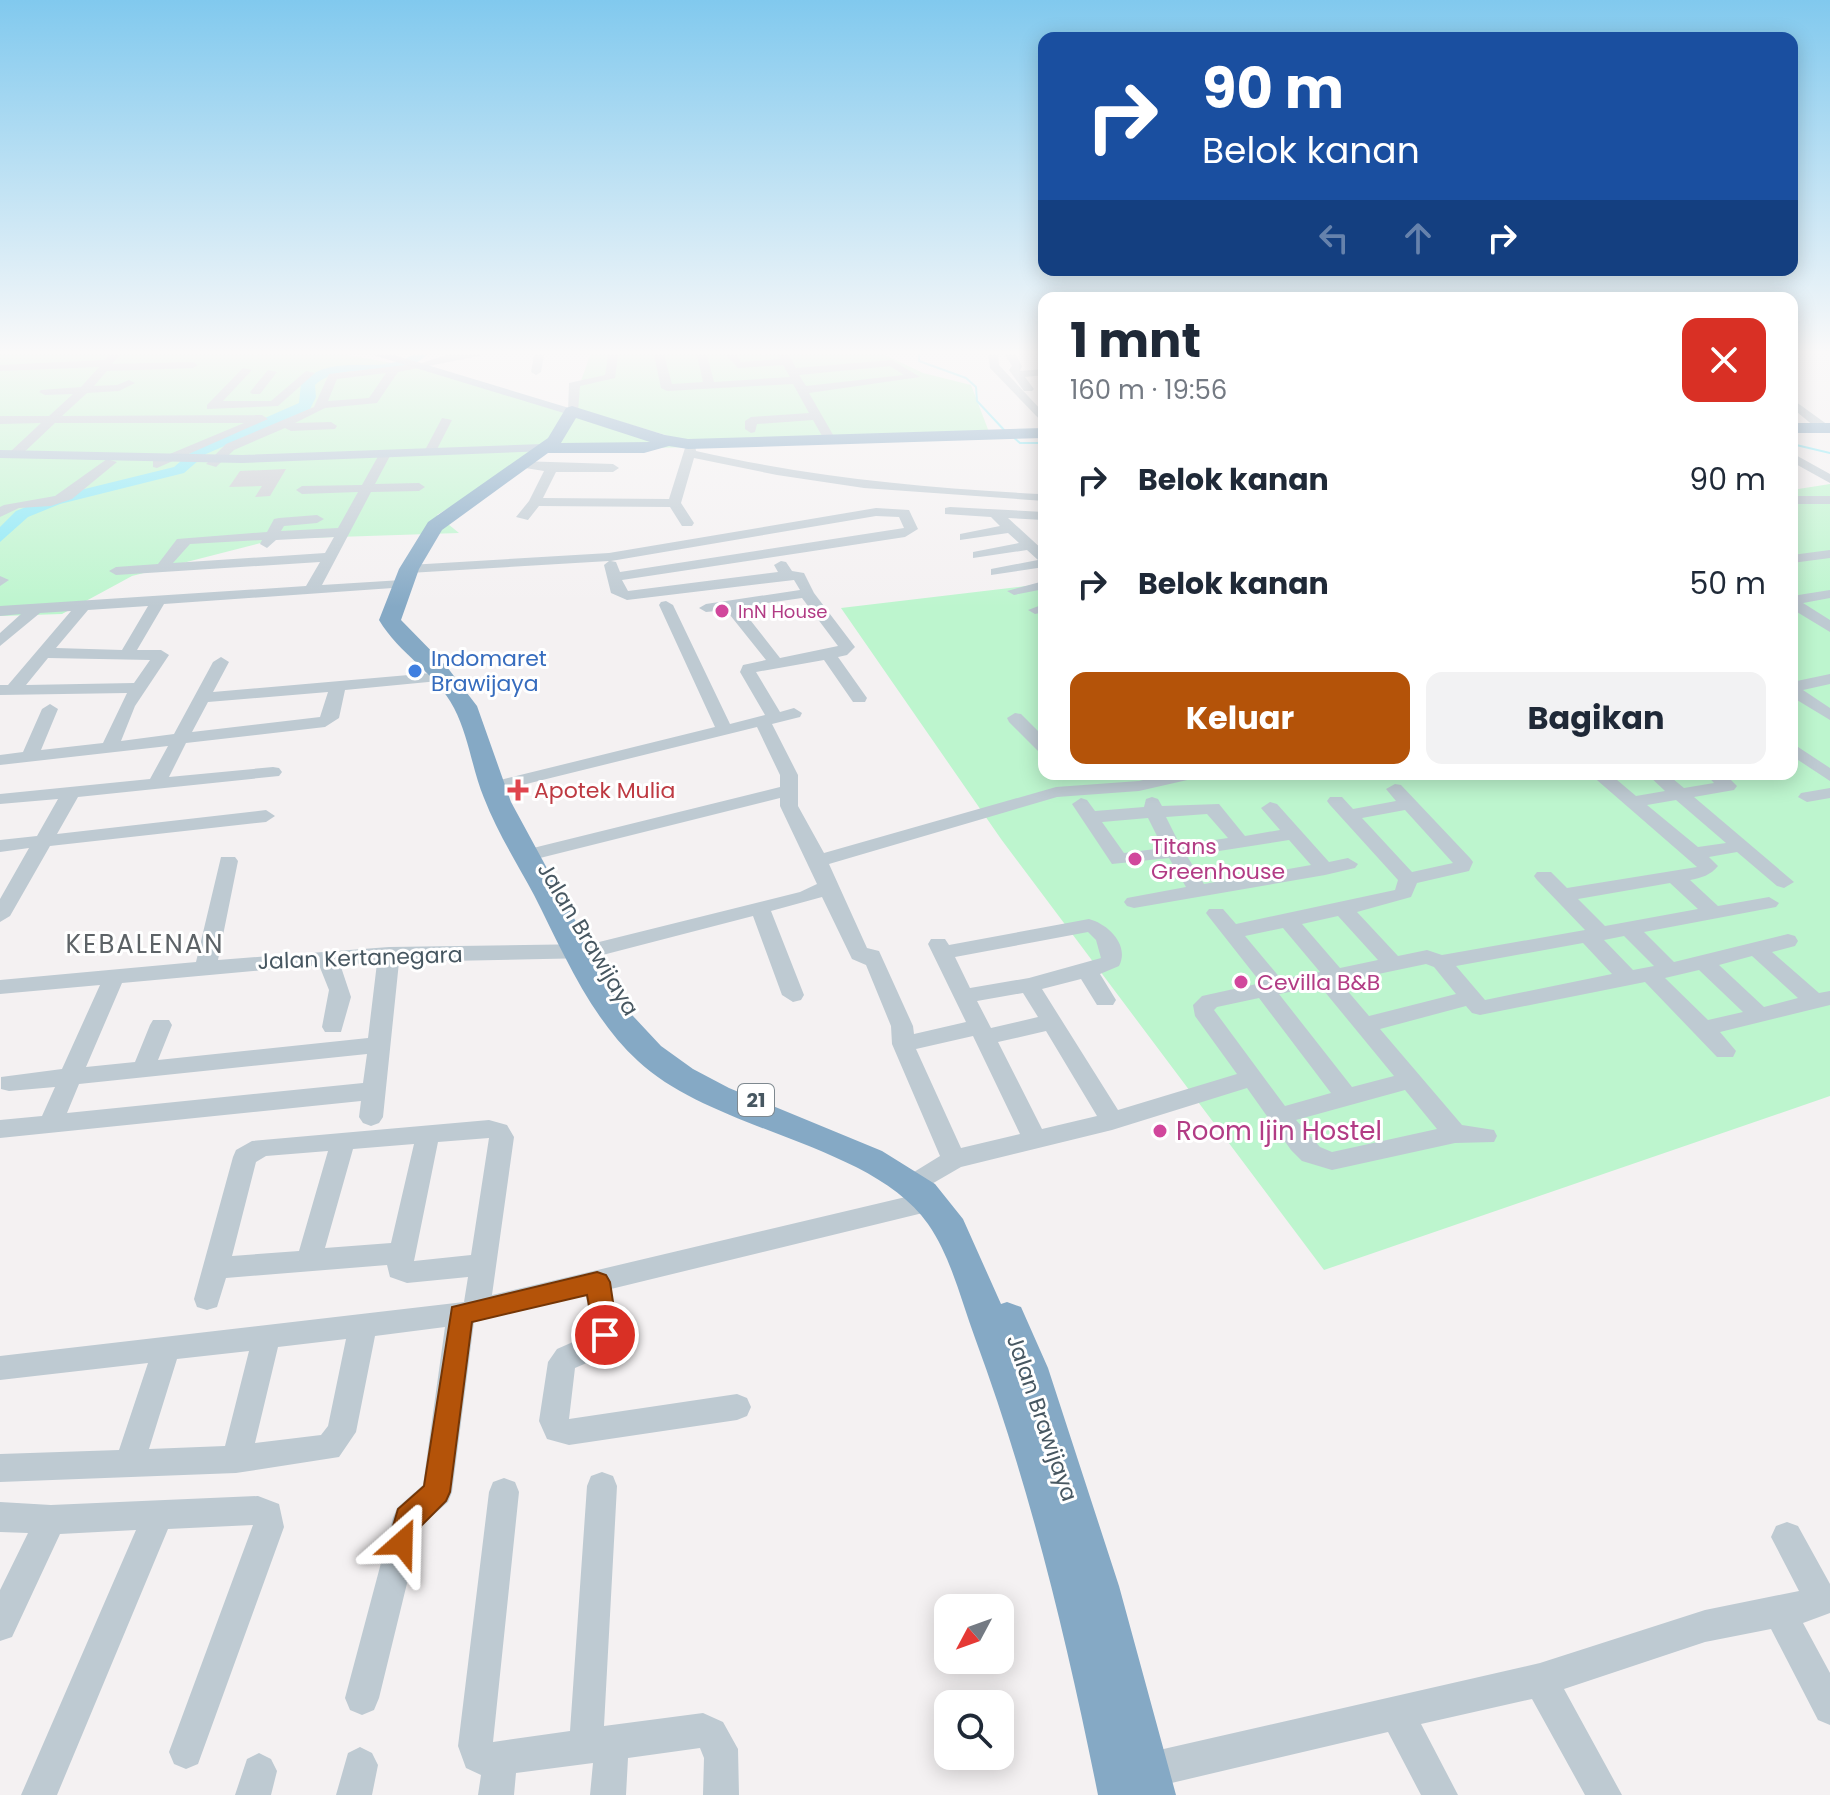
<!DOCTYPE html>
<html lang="id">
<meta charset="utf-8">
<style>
body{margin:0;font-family:Poppins,sans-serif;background:#f2f2f3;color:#1f2937;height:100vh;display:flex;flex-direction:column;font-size:30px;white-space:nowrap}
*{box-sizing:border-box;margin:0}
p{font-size:26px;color:#747a83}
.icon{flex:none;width:44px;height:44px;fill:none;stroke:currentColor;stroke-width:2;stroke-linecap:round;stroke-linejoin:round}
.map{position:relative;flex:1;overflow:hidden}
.drawer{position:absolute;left:1038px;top:292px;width:760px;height:488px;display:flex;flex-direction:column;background:#fff;border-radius:16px;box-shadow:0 4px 20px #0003}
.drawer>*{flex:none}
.hud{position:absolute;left:1038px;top:32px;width:760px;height:244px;border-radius:16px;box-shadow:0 4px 20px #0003;background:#1a4fa0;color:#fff;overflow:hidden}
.needle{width:52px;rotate:229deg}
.controls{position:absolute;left:934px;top:1594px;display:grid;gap:16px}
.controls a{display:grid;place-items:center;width:80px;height:80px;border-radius:16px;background:#fff;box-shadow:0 4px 20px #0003;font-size:40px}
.pin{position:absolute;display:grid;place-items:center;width:68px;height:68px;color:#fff;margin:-34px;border:4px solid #fff;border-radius:50%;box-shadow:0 2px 8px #0007}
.me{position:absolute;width:88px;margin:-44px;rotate:25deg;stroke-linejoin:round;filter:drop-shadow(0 0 6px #0008)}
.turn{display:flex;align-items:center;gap:28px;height:168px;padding:0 32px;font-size:36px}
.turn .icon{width:104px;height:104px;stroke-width:2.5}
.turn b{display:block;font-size:56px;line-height:68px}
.lanes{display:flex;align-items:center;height:76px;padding:0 32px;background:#0003;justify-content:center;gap:40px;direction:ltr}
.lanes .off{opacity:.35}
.round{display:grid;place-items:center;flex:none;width:84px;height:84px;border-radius:16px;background:#f2f2f3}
.overview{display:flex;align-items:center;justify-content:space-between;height:136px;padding:0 32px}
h1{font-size:48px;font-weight:700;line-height:60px}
.button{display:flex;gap:16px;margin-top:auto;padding:16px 32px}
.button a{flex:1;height:92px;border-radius:16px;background:#b45309;color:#fff;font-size:32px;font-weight:700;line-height:92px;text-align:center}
.button a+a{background:#f2f2f3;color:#1f2937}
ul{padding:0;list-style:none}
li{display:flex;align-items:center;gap:24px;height:104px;padding:0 32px}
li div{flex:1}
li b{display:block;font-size:30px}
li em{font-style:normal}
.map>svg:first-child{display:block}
.green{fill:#bdf5ce}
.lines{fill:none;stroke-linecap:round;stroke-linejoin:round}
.stream{stroke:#86e8f6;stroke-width:2}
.river{fill:#86e8f6;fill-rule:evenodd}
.building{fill:#c8cdd2}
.minor{fill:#becad2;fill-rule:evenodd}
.major{fill:#afc4d3;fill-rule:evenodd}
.highway{fill:#85a9c5;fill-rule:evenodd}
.route{fill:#b45309;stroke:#753606;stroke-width:2}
.hotel-dot{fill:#d1479c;stroke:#fff;stroke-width:3}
.shop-dot{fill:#3f7fe0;stroke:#fff;stroke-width:3}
.health-dot{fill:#e0444e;stroke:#fff;stroke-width:3}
.labels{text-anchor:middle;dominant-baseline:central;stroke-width:6;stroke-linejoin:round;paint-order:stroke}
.far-hotel-label{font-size:18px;fill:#b23c85;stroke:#fff;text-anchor:start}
.shield{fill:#fff;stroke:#7e8990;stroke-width:2}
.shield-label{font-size:20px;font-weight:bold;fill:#475761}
.shop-label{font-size:22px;fill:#366cbe;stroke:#fff;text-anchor:start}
.health-label{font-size:22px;fill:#be3a42;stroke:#fff;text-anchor:start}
.hotel-label{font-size:22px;fill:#b23c85;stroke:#fff;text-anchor:start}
.street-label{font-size:22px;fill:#475761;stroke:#fff}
.quarter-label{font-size:26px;letter-spacing:2px;fill:#5d6367;stroke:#fff}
.near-hotel-label{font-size:26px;fill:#b23c85;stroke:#fff;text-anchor:start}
</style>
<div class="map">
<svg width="1830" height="1795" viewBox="0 0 1830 1795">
<rect width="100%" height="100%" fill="#f4f1f2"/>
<!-- green -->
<path class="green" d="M0,355H348L430,370L700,447L544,450L437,515L459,533L276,539L132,576L62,614L0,616Z
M590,355H885L923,373L971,385L989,432L702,446L572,407Z
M1830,484V1096L1324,1270L1001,839L841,608L1044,584V774H1792V490Z"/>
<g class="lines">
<!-- stream -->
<path class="stream" d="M919,355V361L966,378L976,387L977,401L1006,432
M1013,437L1020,443H1044
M1792,444L1830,453"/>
<!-- river -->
<path class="river" d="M412,355H427C396,384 347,357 315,385L316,397L310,409L206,454L184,473L60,504L28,517L0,542V527L16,511L48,498L174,467L196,448L299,403L301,384C332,350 377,377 412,355Z"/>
</g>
<!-- building -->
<path class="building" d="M286,469L270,496L255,497L262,486L229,487L240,471Z"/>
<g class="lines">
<!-- minor -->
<path class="minor" d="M109,355H120L112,364L193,362L198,365L193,368L107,371L94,386L117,385L129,380L135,383L119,391L87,393L62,416L262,415L268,419L157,468L153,467V461L244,423H55L18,458H10V452L41,423L0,424V416H49L73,394L45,395L39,392L41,390L81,387L99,367L0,371V365L105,360Z
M446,355H484L398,372L377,403L325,408L295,423L331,422L337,426L335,429L291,431L285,428L234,450L216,467L206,464L226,444L314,407L329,374L422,363ZM386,373L369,398L328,401L337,379Z
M534,355H544L541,372L536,375L531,372Z
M608,355H618L615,378L580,386L578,411L568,413L569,383L605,375Z
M654,355H664L672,384L703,382L697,355H707L714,382L790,377L783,365L738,368L726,355H737L741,362L780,359L778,355H789L796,368L892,360L920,377L809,393L836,440L830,444L826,443L813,420L757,424L755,432L751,433L745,429V421L751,417L809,413L793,384L667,391L661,388ZM890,366L904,375L806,386L799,375Z
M988,355H998L999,365L1044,413V424L990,368Z
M1005,355H1016L1022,366L1020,371L1044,369V375L1025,377L1034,389L1032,391H1024L1009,370L1012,366Z
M243,368L252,370L223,401H271L306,371L315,373L278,406L207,409V405Z
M268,370L277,372L260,394H252L250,392Z
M1792,399L1828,425V431H1820L1792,408Z
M442,418L452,420L434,455H426L424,452Z
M691,444L695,445L696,451C810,477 924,488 1040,494L1044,495V501L864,488L777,475L694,458L681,503L694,523L692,526H682L670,507L539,506L528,520L516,517L529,501L544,471L519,467V461L613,464L619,468L613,472H556L543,498L669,499L685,448Z
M381,451L391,454L375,484L419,483L425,487L419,491L371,492L322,585L402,580L409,584L407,587L164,604L137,650H161L169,655L135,706L121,741L174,734L213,662L221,657L229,662L213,692L443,672L449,674V680L345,690L339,718L325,727L186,743L169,777L273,767L279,768L282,772L279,776L78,797L57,834L266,810L275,816L266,822L50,846L10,916L0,922V899L29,848L0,852V840L37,836L58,799L0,804V794L150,779L168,746L0,765V755L23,752L42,709L50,704L58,709L41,750L103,743L127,693L0,695V685H8L71,611L40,613L0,646V633L21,614L0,616V606L306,586L320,562L116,575L109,571L116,567L158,564L177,539L267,532L274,519L279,518L317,515L324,519L317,523L284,526L281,531L338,528L358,492L302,494L296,490L302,486L362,485ZM334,537L325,553L173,563L190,544L262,540L260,544L267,548L276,540ZM148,606L122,650L56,648L88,610ZM48,658L150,660L134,683L26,685ZM328,692L320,717L192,732L208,702Z
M1792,453L1830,474V483L1792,462Z
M107,459L117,462L72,499L51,506L19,508L0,517V507L4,505L55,496Z
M1792,496H1830V504H1792Z
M950,507L1044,512V520L1008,518L1044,551V567L991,575V569L1038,560L1027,550L973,558V552L1019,543L1008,533L960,540V534L1000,526L991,517L945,514V508Z
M876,508L909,510L918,529L905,537L622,580L628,591L778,572L774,565L781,561L786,562L792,571L804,573L814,593L855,647L847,655L838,657L867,698L865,702H853L824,660L756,672L780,712L794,708L802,713L800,717L772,724L798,775V806L824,853L1056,787L1139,781L1167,774H1199L1196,778L1139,791L1057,797L829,864L867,948L879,951L913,1026L914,1034L966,1022L928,944L931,939H945L949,945L1089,919C1108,924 1130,945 1119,966L1100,974L1116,1000L1113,1005H1097L1081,979L1042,989L1118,1110L1237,1074L1195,1016L1193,1005L1202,996L1261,983L1209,917L1206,913L1209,909H1223L1236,924L1395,890L1398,880L1330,805L1327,801L1330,797H1342L1353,809L1396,801L1386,789L1395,784L1401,785L1470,858L1473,862L1469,871L1417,883L1411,897L1357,912L1398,956L1427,950L1442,955L1585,930L1537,880L1534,876L1537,872H1551L1567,888L1697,867L1590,774H1610L1636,796L1665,791L1647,774H1667L1684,788L1714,783L1706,774H1725L1737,786L1734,790L1694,797L1794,882L1784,888L1777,886L1737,852L1709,857L1718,866C1711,875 1701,878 1690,880L1718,906L1769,897L1779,903L1776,907L1644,932L1674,962L1788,934L1795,936L1798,941L1795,946L1772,952L1819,993L1830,991V1005L1720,1032L1736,1051L1733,1057H1717L1645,982L1480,1015L1472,1013L1466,1006L1380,1029L1462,1125L1494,1130L1497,1136L1494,1142L1455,1143L1332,1170L1302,1161L1291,1150L1247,1088L1112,1130L961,1167L923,1189L914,1186L911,1179L914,1172L940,1156L892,1044L891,1026L866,965L852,959L822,897L771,911L804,995L801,1000L793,1002L782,995L753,916L591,958L399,962L383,1117L379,1123L371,1126L363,1123L359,1117L361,1101L0,1138V1120L42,1116L55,1087L9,1091L1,1089V1077L62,1069L100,985L0,994V980L196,962L221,857H235L238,861L218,960L389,947L591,944L800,892L817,884L780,806V798L536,859L526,853L529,849L780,787V775L757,727L502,790L493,785L496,781L715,727L659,605L661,602L666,601L673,605L730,724L765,715L740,672L743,665L766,660L726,610L706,612L699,608L706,604L800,590L794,580L627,600L611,593L604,565L609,561L409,573L402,569L409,565L609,553ZM876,516L899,517L904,528L620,572L616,562L611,561ZM802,598L838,646L780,658L740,607ZM1676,800L1726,843L1698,847L1647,805ZM1405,810L1453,863L1412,872L1362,818ZM1670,883L1698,909L1605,926L1578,899ZM1338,916L1378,960L1340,968L1302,924ZM1283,928L1320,972L1281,979L1245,936ZM1088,932L1096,940L1101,958L1029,978L970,988L955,957ZM1624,936L1654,966L1633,970L1604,940ZM1583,943L1612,974L1485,1000L1456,966ZM1752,956L1798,998L1764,1007L1719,965ZM377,963L368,1038L158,1060L172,1025L169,1020H153L150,1025L135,1062L86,1067L122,983L319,965L329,990L322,1027L325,1032H341L351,997L340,964ZM1426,964L1434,967L1456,994L1369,1016L1340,982ZM1699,970L1743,1012L1708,1020L1665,978ZM1320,986L1394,1076L1352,1087L1279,994ZM1023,993L1038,1017L991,1028L977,1001ZM1259,998L1331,1093L1285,1106L1214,1010L1217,1007ZM1046,1031L1097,1116L1042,1129L998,1042ZM973,1036L1020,1134L961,1148L916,1049ZM367,1054L363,1083L67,1113L79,1084ZM1405,1090L1437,1129L1332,1152L1320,1147L1296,1120Z
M1830,550V558L1792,563V555Z
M0,576L9,580L0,586Z
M1044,581V589L1014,595L1007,591Z
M1830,590V598L1803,603L1830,620V632L1792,609V596Z
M1044,604V612L1035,614L1028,610Z
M1830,674V684L1803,690L1830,708V720L1792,697V682Z
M1015,713L1021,714L1044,737V752L1038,751L1009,722L1007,718Z
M1792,743L1830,768V781L1792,756Z
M1830,788V798L1807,802L1798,797L1801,793Z
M1152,797L1158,799L1162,806L1219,804L1245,836L1280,830L1261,808L1270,802L1277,804L1329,862L1348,858L1358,864L1355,868L1325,875L1134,908L1127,906L1124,902L1127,898L1186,887L1169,858L1112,864L1072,804L1081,798L1087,800L1095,811L1144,807L1146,799ZM1207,814L1228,838L1180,845L1166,817ZM1148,818L1163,848L1124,853L1102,822ZM1289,840L1311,865L1204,884L1187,856Z
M489,1120L507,1125L514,1137L492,1295L931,1191L940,1194L944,1201L940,1208L931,1211L611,1289L619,1335L607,1354L575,1368L569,1419L737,1394L747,1398L751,1407L747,1416L737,1420L569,1445L547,1439L539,1421L548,1362L557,1349L591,1334L586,1295L474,1322L452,1492L448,1502L421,1526L379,1698L374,1710L362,1715L350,1710L345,1698L393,1518L397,1508L423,1485L445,1327L375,1336L356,1432L339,1457L236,1473L0,1482V1454L119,1450L148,1363L0,1380V1356L464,1302L468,1277L407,1283L390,1277L387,1265L226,1278L217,1307L207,1310L197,1307L194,1299L233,1157L236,1150L252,1141ZM489,1138L471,1255L414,1261L438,1142ZM414,1144L391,1243L325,1248L353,1149ZM328,1151L299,1251L232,1256L256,1162L266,1156ZM346,1339L328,1426L321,1435L255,1443L278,1347ZM249,1351L225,1446L149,1449L177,1359Z
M602,1472L613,1476L617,1486L604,1726L703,1713L723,1722L738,1749L739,1795H703L704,1758L700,1748L628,1758L626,1795H590L593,1763L516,1773L514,1795H478L481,1775L466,1768L458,1746L489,1492L493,1482L504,1478L515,1482L519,1492L493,1742L570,1731L587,1486L591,1476Z
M258,1496L279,1504L284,1527L198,1764L186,1769L174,1764L169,1752L253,1525L168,1529L57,1795H21L136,1530L60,1534L12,1637L0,1641V1590L28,1533L0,1532V1502L51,1505Z
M1787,1522L1798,1526L1830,1584V1613L1803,1623L1830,1673V1725L1818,1720L1771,1629L1705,1642L1564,1689L1622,1795H1585L1532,1699L1421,1724L1458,1795H1421L1388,1732L1146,1789L1134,1783L1128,1771L1134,1759L1146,1753L1540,1663L1705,1610L1799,1591L1771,1537L1776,1526Z
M360,1747L372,1753L378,1765L372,1795H336L348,1753Z
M259,1753L271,1759L277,1771L271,1795H235L247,1759Z"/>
<!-- major -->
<path class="major" d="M373,355H394L579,411L567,414Z
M543,444L550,448L548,451L242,463L0,458V450L242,455Z"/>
<!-- highway -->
<path class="highway" d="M572,406L665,435L688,439L1044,428V438L688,449L669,446L644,453H548L442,530L419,569L401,620L447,667L477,706L511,802L600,966L633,1016L661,1046L693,1069L729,1088L882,1151L935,1184L963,1219L1001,1304L1007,1302L1021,1307L1048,1368L1119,1586L1176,1795H1098C1067,1640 1030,1487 975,1338C961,1300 951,1257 928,1224C871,1143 714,1132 638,1061C590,1017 563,952 534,895C517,863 497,832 484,798C472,769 469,737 454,708C436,673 399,654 379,620L399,569L428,522L548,438L566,408ZM576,418L650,442L561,443Z
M1792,423H1830V433H1792Z"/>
</g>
<!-- sky -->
<linearGradient id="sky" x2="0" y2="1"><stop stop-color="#81c9ee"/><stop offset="0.58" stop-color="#faf9f9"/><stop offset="1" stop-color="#faf9f9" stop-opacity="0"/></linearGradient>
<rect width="1830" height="607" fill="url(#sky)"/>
<!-- route -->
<path class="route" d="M597,1272L606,1275L610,1282L618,1335L614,1343L605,1346L596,1343L587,1295L472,1322L450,1492L446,1501L421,1526L412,1553L402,1557L392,1553L388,1543L398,1509L424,1486L452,1307Z"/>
<!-- markers -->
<g class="hotel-dot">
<circle cx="722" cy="611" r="8"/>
<circle cx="1135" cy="859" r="8"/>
<circle cx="1241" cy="982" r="8"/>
<circle cx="1160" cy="1131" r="8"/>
</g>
<circle class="shop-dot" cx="415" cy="671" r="8"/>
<path class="health-dot" d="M514 778h8v8h8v8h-8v8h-8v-8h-8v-8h8z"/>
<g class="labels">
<!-- far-hotel labels -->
<g class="far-hotel-label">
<text x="738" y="611">InN House</text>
</g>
<!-- shield labels -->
<rect class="shield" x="738" y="1084" width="36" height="32" rx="6"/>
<g class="shield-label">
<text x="756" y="1100">21</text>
</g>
<!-- shop labels -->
<g class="shop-label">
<text x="431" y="658">Indomaret<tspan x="431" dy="25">Brawijaya</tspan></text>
</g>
<!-- health labels -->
<g class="health-label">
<text x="534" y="790">Apotek Mulia</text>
</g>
<!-- hotel labels -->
<g class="hotel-label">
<text x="1151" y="846">Titans<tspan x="1151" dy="25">Greenhouse</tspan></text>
<text x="1257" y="982">Cevilla B&amp;B</text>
</g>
<!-- street labels -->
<g class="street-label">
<text transform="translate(588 939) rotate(59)">Jalan Brawijaya</text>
<text transform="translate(360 958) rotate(-2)">Jalan Kertanegara</text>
<text transform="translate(1042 1418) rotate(71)">Jalan Brawijaya</text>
</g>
<!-- quarter labels -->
<g class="quarter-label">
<text x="145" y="944">KEBALENAN</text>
</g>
<!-- near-hotel labels -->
<g class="near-hotel-label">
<text x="1176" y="1131">Room Ijin Hostel</text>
</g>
</g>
</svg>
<div class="controls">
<a><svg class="needle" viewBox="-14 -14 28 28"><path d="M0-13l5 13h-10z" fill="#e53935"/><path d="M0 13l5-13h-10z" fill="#747a83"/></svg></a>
<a><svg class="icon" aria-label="search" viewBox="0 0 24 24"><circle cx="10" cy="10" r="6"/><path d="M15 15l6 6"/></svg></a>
</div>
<div class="pin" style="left:605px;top:1335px;background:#d93025"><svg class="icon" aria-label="arrive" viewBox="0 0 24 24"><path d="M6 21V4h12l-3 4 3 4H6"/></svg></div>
<svg class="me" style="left:402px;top:1543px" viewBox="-20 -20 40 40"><path d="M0-17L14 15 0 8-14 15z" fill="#b45309" stroke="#fff" stroke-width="4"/></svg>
<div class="hud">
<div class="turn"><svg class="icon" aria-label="right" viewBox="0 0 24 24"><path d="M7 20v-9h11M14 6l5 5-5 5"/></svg><div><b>90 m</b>Belok kanan</div></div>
<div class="lanes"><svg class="icon off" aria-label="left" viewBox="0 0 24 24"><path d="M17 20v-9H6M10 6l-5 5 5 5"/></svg><svg class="icon off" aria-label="ahead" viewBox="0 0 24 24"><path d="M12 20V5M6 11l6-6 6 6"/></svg><svg class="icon" aria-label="right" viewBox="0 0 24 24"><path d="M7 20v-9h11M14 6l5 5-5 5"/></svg></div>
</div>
<section class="drawer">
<div class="overview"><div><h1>1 mnt</h1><p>160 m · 19:56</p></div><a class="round" style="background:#d93025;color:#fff"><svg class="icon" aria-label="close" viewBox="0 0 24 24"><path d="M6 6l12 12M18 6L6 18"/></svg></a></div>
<ul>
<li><svg class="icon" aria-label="right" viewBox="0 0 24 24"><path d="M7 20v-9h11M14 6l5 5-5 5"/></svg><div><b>Belok kanan</b></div><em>90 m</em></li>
<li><svg class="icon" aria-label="right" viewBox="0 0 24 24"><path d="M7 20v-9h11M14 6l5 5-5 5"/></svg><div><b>Belok kanan</b></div><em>50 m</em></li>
</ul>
<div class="button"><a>Keluar</a><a>Bagikan</a></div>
</section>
</div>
